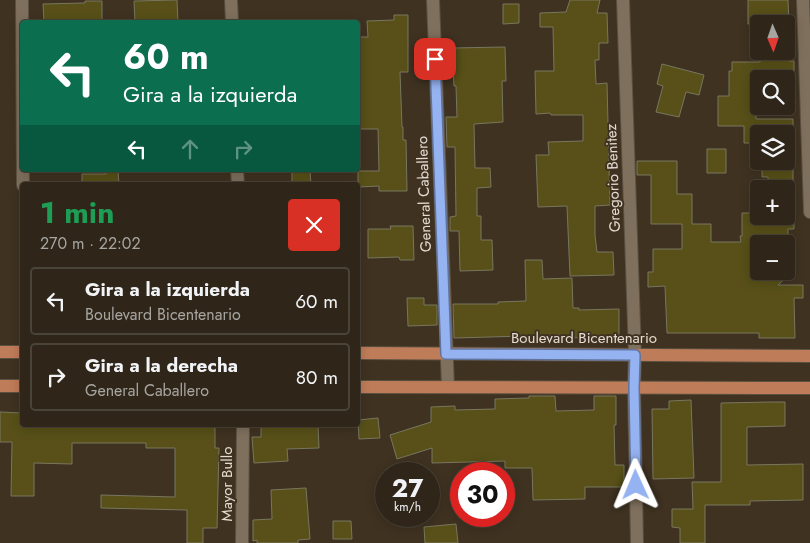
<!DOCTYPE html>
<html lang="es">
<meta charset="utf-8">
<style>
body{margin:0;font-family:Jost,sans-serif;background:#372e22;color:#f1f3f6;height:100vh;display:flex;flex-direction:column;font-size:19px;white-space:nowrap}
*{box-sizing:border-box;margin:0}
p{font-size:16px;color:#a7a5a2}
.icon{flex:none;width:28px;height:28px;fill:none;stroke:currentColor;stroke-width:2;stroke-linecap:round;stroke-linejoin:round}
.map{position:relative;flex:1;overflow:hidden}
.details{position:absolute;left:20px;top:182px;width:340px;height:245px;display:flex;flex-direction:column;background:#2f2619;border-radius:5px;box-shadow:0 2px 12px #0003,0 0 0 1px #4a4338}
.details>*{flex:none}
.banner{position:absolute;left:20px;top:20px;width:340px;height:152px;border-radius:5px;box-shadow:0 2px 12px #0003,0 0 0 1px #4a4338;background:#0b6e4f;color:#fff;overflow:hidden}
.needle{width:32px;rotate:178deg}
.tools{position:absolute;left:750px;top:15px;display:grid;gap:10px}
.tools a{display:grid;place-items:center;width:45px;height:45px;border-radius:5px;background:#2f2619;box-shadow:0 2px 12px #0003,0 0 0 1px #4a4338;font-size:25px}
.speed{position:absolute;left:375px;top:462px;display:flex;gap:10px;font-size:25px;font-weight:700;text-align:center}
.speed>*{display:grid;place-content:center;width:65px;height:65px;border-radius:50%;background:#2f2619;box-shadow:0 2px 12px #0003,0 0 0 1px #4a4338;line-height:1}
.speed small{font-size:12px;font-weight:400}
.speed .limit{border:8px solid #d22;background:#fff;color:#111}
.pin{position:absolute;display:grid;place-items:center;width:42px;height:42px;color:#fff;margin:-21px;border-radius:10px;box-shadow:0 2px 8px #0006}
.me{position:absolute;width:55px;margin:-28px;rotate:359deg;stroke-linejoin:round;filter:drop-shadow(0 0 4px #0008)}
.turn{display:flex;align-items:center;gap:18px;height:105px;padding:0 20px;font-size:22px}
.turn .icon{width:65px;height:65px;stroke-width:2.5}
.turn b{display:block;font-size:35px;line-height:42px}
.lanes{display:flex;align-items:center;height:48px;padding:0 20px;background:#0003;justify-content:center;gap:25px;direction:ltr}
.lanes .off{opacity:.35}
.round{display:grid;place-items:center;flex:none;width:52px;height:52px;border-radius:5px;background:#372e22}
.head{display:flex;align-items:center;justify-content:space-between;height:85px;padding:0 20px}
h1{font-size:30px;font-weight:700;line-height:38px;color:#1e9e55}
ul{padding:0;list-style:none}
li{display:flex;align-items:center;gap:15px;height:68px;margin:0 10px 8px;padding:0 10px;border:2px solid #4a4338;border-radius:5px}
li div{flex:1}
li b{display:block;font-size:19px}
li em{font-style:normal}
.map>svg:first-child{display:block}
.building{fill:#585018;stroke:#79765f}
.lines{fill:none;stroke-linecap:round;stroke-linejoin:round}
.minor-casing{stroke:#5b5041;stroke-width:14}
.major-casing{stroke:#5b5041;stroke-width:14}
.minor{stroke:#7f705d;stroke-width:12}
.major{stroke:#bf7c59;stroke-width:12}
.route-casing{stroke:#61749d;stroke-width:12}
.route{stroke:#95b2f1;stroke-width:9}
.labels{text-anchor:middle;dominant-baseline:central;stroke-width:4;stroke-linejoin:round;paint-order:stroke}
.street-label{font-size:15px;fill:#e4dbd1;stroke:#3f3221}
</style>
<div class="map">
<svg width="810" height="543" viewBox="0 0 810 543">
<rect width="100%" height="100%" fill="#3f3221"/>
<!-- building -->
<path class="building" d="M177,0L178,22H135L134,1Z
M570,0H600L597,13H607L608,43H599V60H595L596,84L607,83L610,205L595,206V235L597,252H613L614,275L570,276L567,206L538,207L536,155H549L548,142L583,141V115H551L550,113L536,114L535,71H554L553,27H540V13L566,12Z
M748,0H788L789,24H748Z
M85,1H102V22H44L43,4L85,3Z
M503,4H519V23L503,24Z
M394,15H408V72H400L402,127H403V140H406L407,191H379V186L358,187V171H379L378,129H358V114H360L359,37H368L367,21L394,20Z
M505,47L506,81H502L503,122L474,124L475,168H490L491,187L477,188V216H481V240H492L493,270L460,271L459,231H450V217L456,216L455,147H447L446,117H457L456,86H454L452,48Z
M760,51H789V61H794V75H760L759,92H756V119H793V134H759V137H756V143H744V126H718V96H729V71H732V62H760Z
M662,64L704,75L699,95L686,92L679,117L656,112L663,86L657,84Z
M707,149H726V173H707Z
M637,161H677V194H692V224H711V242H741L740,236H742V213H759V216H794V229H788V236H783V244H759V271H793L778,285H803V298H794L795,338H759V333H667L665,286L648,287V272H653V249H682V224H651V175H637Z
M762,161H793V189H768V177H762Z
M105,170H118L119,185H82V174H106Z
M292,170H310L311,185H292Z
M390,226H413L414,260H400L399,257L368,258V229H391Z
M525,260H542L543,279L572,278L573,308H579V310L619,309V337L562,338V335L454,338L453,304H498V302L526,301Z
M407,298H424V305H437V325L408,326Z
M529,396H555L556,411L594,410V396H616V425H614L615,465H624V487H585V499L533,500L532,468H505V461L432,463V448L397,459L390,435L431,422V407L455,406V410L495,409V399L529,398Z
M691,400L694,478L653,479L652,409H669V401Z
M770,402H785V426L747,427V465L803,464V500L750,501V505H705V543H680V528L672,527V509H693L692,482H721V403Z
M0,412L22,413V425H215V448H219L217,528H203V543H187V510L101,508V495L175,497V448H146V443H72V464L34,463V496H11L12,442H0Z
M378,418L380,438L359,439L358,420Z
M261,425H318L319,448L287,449L288,461L254,463L252,437H261Z
M306,488L310,539L298,540V543H257V540L253,541V520L272,519L271,490Z
M333,521H351L352,539H333Z
M456,524L458,543H425L424,527Z"/>
<g class="lines">
<!-- minor casing -->
<g class="minor-casing">
<path id="minor" d="M22,0L23,185
M231,0L232,22
M433,0L448,387
M623,0L635,355L634,388L637,543
M803,0L810,212
M237,170L238,185
M242,543L243,425"/>
</g>
<!-- major casing -->
<g class="major-casing">
<path id="major" d="M0,352H22
M358,353L810,356
M0,386H22
M358,387L810,388"/>
</g>
<!-- minor -->
<use href="#minor" class="minor"/>
<!-- major -->
<use href="#major" class="major"/>
</g>
<g class="lines">
<!-- route casing -->
<g class="route-casing">
<path id="route" d="M435,59L446,354L635,355L634,388L636,485"/>
</g>
<!-- route -->
<use href="#route" class="route"/>
</g>
<g class="labels">
<!-- street labels -->
<g class="street-label">
<text transform="translate(613 178) rotate(-92)">Gregorio Benitez</text>
<text transform="translate(424 194) rotate(-92)">General Caballero</text>
<text x="584" y="338">Boulevard Bicentenario</text>
<text transform="translate(227 484) rotate(-90)">Mayor Bullo</text>
</g>
</g>
</svg>
<div class="tools">
<a><svg class="needle" viewBox="-14 -14 28 28"><path d="M0-13l5 13h-10z" fill="#e53935"/><path d="M0 13l5-13h-10z" fill="#a7a5a2"/></svg></a>
<a><svg class="icon" aria-label="search" viewBox="0 0 24 24"><circle cx="10" cy="10" r="6"/><path d="M15 15l6 6"/></svg></a>
<a><svg class="icon" aria-label="layers" viewBox="0 0 24 24"><path d="M12 4l9 5-9 5-9-5zM3 14l9 5 9-5"/></svg></a>
<a>+</a>
<a>−</a>
</div>
<div class="speed"><div>27<small>km/h</small></div><div class="limit">30</div></div>
<div class="pin" style="left:435px;top:59px;background:#d93025"><svg class="icon" aria-label="arrive" viewBox="0 0 24 24"><path d="M6 21V4h12l-3 4 3 4H6"/></svg></div>
<svg class="me" style="left:636px;top:485px" viewBox="-20 -20 40 40"><path d="M0-17L14 15 0 8-14 15z" fill="#95b2f1" stroke="#fff" stroke-width="4"/></svg>
<div class="banner">
<div class="turn"><svg class="icon" aria-label="left" viewBox="0 0 24 24"><path d="M17 20v-9H6M10 6l-5 5 5 5"/></svg><div><b>60 m</b>Gira a la izquierda</div></div>
<div class="lanes"><svg class="icon" aria-label="left" viewBox="0 0 24 24"><path d="M17 20v-9H6M10 6l-5 5 5 5"/></svg><svg class="icon off" aria-label="ahead" viewBox="0 0 24 24"><path d="M12 20V5M6 11l6-6 6 6"/></svg><svg class="icon off" aria-label="right" viewBox="0 0 24 24"><path d="M7 20v-9h11M14 6l5 5-5 5"/></svg></div>
</div>
<section class="details">
<div class="head"><div><h1>1 min</h1><p>270 m · 22:02</p></div><a class="round" style="background:#d93025;color:#fff"><svg class="icon" aria-label="close" viewBox="0 0 24 24"><path d="M6 6l12 12M18 6L6 18"/></svg></a></div>
<ul>
<li><svg class="icon" aria-label="left" viewBox="0 0 24 24"><path d="M17 20v-9H6M10 6l-5 5 5 5"/></svg><div><b>Gira a la izquierda</b><p>Boulevard Bicentenario</p></div><em>60 m</em></li>
<li><svg class="icon" aria-label="right" viewBox="0 0 24 24"><path d="M7 20v-9h11M14 6l5 5-5 5"/></svg><div><b>Gira a la derecha</b><p>General Caballero</p></div><em>80 m</em></li>
</ul>
</section>
</div>
